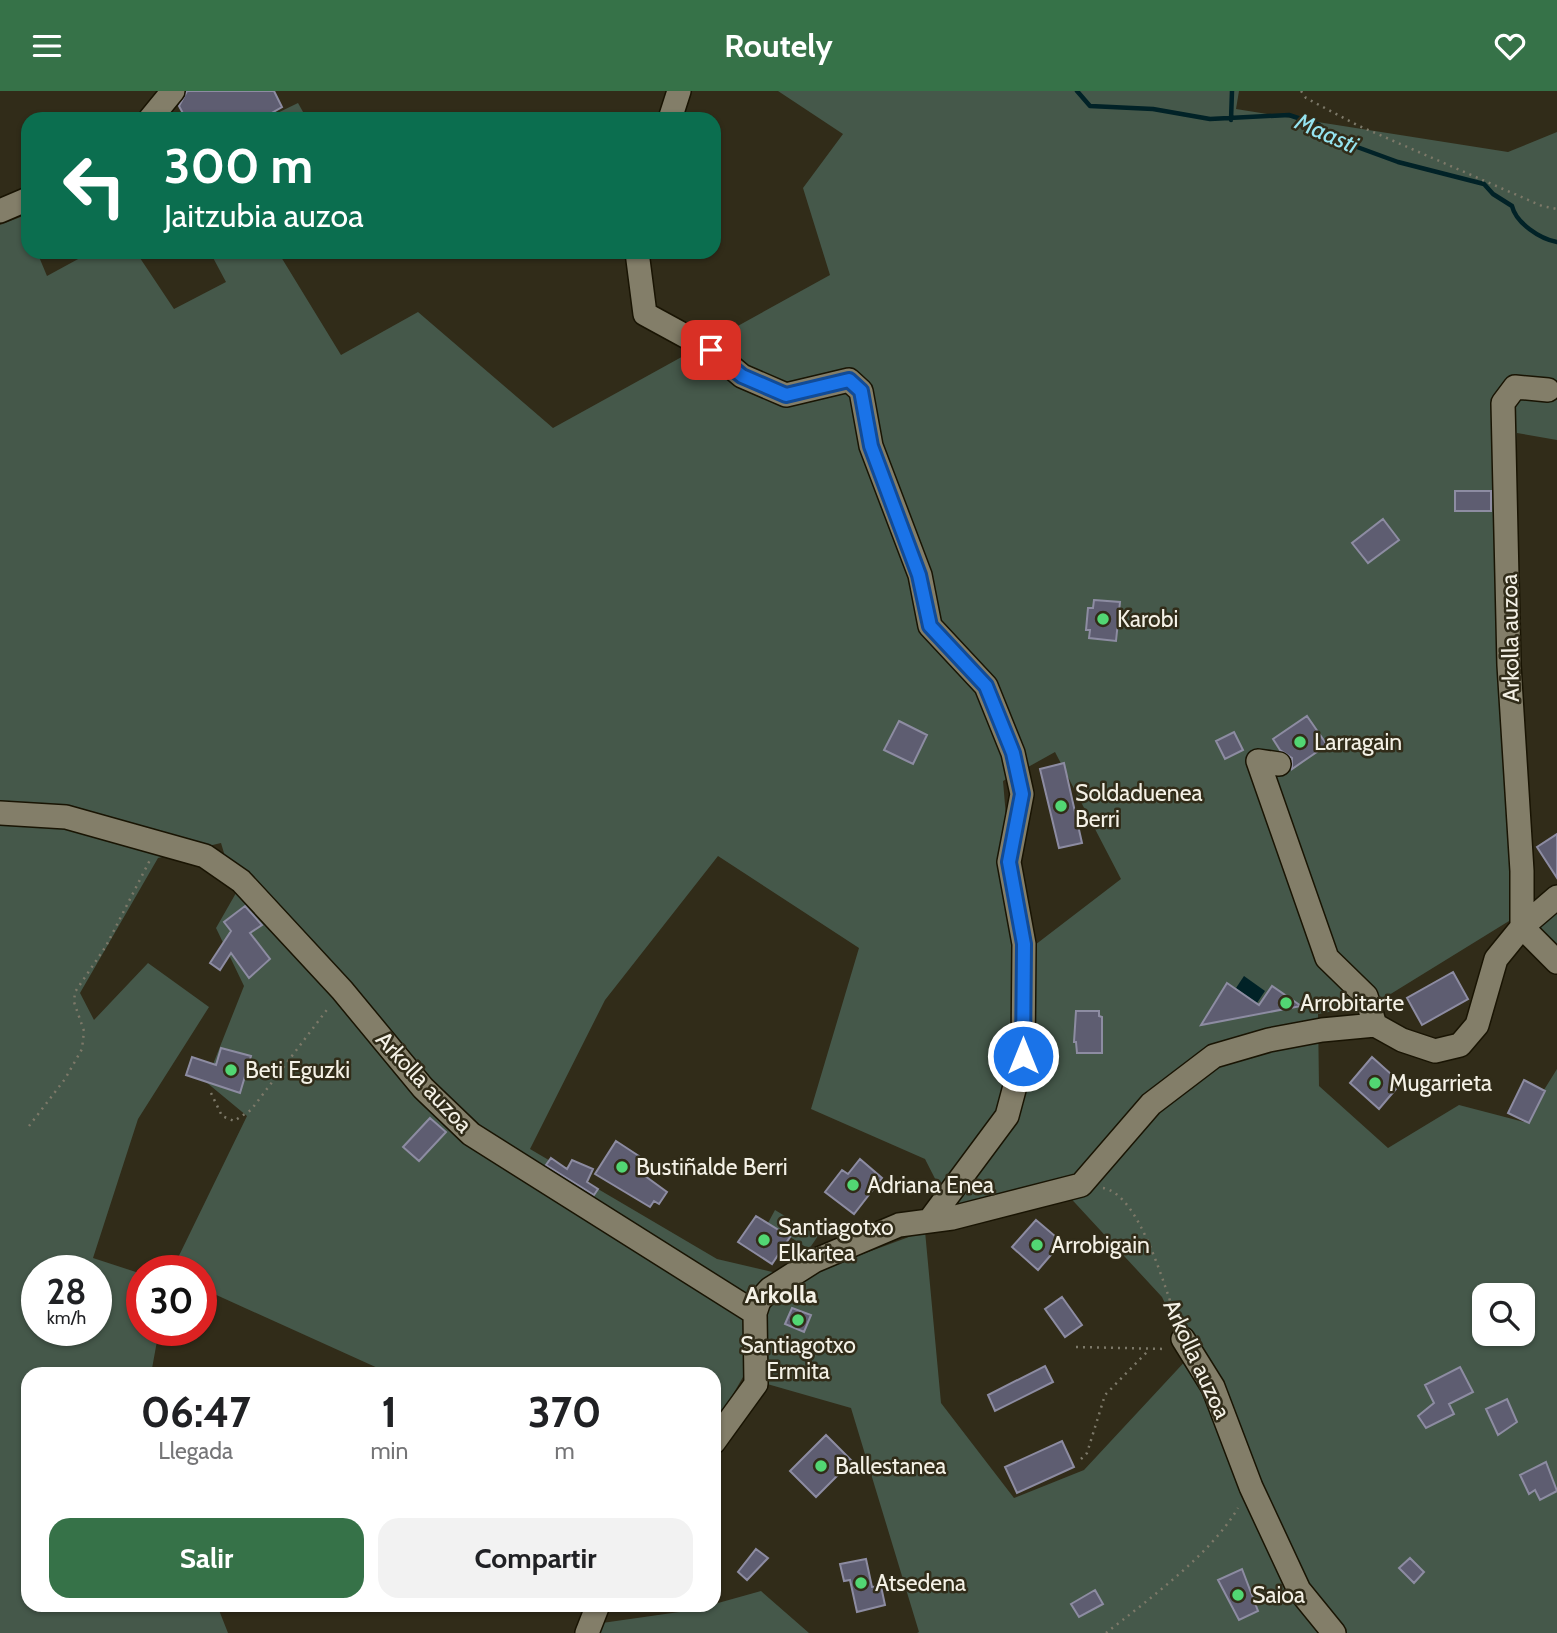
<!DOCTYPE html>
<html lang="es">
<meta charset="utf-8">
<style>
body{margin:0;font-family:Cabin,sans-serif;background:#f2f2f2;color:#202124;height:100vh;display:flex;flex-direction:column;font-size:26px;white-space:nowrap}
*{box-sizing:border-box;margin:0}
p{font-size:23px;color:#757577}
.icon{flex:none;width:38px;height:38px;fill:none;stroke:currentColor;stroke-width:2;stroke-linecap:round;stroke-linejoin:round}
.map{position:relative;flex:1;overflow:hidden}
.drawer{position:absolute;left:21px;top:1276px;width:700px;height:245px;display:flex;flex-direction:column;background:#fff;border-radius:21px;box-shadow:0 2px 5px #0004}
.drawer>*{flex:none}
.banner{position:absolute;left:21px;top:21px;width:700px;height:147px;border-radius:21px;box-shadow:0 2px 5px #0004;background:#0b6e4f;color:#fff;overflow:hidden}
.controls{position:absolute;left:1472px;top:1192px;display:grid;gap:14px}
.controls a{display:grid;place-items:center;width:63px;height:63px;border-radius:14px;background:#fff;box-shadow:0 2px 5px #0004;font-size:35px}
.speed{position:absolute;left:21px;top:1164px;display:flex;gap:14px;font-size:35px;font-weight:700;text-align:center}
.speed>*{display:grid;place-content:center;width:91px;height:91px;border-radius:50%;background:#fff;box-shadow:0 2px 5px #0004;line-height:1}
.speed small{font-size:18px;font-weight:400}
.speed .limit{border:10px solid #d22;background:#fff;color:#111}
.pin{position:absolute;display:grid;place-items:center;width:60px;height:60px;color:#fff;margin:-30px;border-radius:14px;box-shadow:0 4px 10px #0006}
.me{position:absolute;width:77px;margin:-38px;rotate:0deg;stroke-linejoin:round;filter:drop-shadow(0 0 5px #0008)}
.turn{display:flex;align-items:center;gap:24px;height:147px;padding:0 28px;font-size:32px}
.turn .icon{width:91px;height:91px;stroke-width:2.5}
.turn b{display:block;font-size:49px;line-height:60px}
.eta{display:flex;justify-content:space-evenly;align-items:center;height:119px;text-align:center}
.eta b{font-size:42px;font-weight:700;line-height:49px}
.action{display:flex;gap:14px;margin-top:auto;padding:14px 28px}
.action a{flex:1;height:80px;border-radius:21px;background:#367248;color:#fff;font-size:28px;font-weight:700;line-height:80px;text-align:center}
.action a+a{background:#f2f2f2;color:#202124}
header{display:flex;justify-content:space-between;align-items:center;height:91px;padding:0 28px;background:#367248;color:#fff;font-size:32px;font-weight:700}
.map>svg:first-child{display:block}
.green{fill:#45584a;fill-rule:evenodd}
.water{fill:#012227}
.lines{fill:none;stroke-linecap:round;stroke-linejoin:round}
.stream{stroke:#012227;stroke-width:4.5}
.building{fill:#5e5d71;stroke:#8d8ca2;stroke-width:2}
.minor-casing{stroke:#191403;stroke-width:26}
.path{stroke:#7d7969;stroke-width:2.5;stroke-dasharray:2 5;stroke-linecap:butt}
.minor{stroke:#837e69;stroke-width:23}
.route-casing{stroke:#114b97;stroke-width:18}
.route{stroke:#1a73e8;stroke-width:12}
.poi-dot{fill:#52d673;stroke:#312c19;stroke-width:2.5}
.labels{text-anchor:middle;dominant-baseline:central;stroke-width:5;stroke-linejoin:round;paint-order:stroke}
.poi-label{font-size:23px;fill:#f4f1e6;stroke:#312c19;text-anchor:start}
.street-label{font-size:23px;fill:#f4f1e6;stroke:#312c19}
.water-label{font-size:24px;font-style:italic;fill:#95e3ef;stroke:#312c19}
.neighbourhood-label{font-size:24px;font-weight:bold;fill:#f4f1e6;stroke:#312c19}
</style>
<header><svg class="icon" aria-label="menu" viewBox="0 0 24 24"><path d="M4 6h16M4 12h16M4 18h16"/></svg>Routely<svg class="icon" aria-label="heart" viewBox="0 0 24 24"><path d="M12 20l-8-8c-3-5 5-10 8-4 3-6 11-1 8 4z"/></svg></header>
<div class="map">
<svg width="1557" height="1542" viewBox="0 0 1557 1542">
<rect width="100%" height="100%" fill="#312c19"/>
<!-- green -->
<path class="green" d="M778,0H1239L1236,18L1508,61L1557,41V349L1517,342L1510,529L1522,821L1557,808V862L1522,822L1376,912L1318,923L1319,995L1388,1057L1459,1014L1524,1031L1557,978V1542H917L919,1541L851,1317L743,1286L714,1336V1283H391L201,1197V1180L172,1179L247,1025L206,991L244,895L216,837L236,802L221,752L158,767L80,902L94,929L148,872L209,916L138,1028L93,1167L142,1183V1239H159L151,1283H28V1514H217L228,1542H0V134L23,125L28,138V161H37L47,185L91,161H136L174,218L226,191L210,161H278L341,264L418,221L553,337L830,184L803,97L843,43ZM1055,661L1121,788L1018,867L1003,690ZM718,765L859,857L811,1018L925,1068L953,1123L1064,1100L1162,1206L1190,1265L1084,1379L1014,1407L941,1312L925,1140L798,1187L717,1168L530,1058L605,909ZM37,1180H96V1239H37ZM1484,1204H1522V1242H1484Z
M298,12L307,28H265Z
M775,1119L818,1145L809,1158L768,1132Z
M761,1500L809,1542H578L581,1535L693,1519Z"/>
<!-- water -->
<path class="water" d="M1244,885L1265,900L1257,912L1236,897Z"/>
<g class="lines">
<!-- stream -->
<path class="stream" d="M1077,0L1090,15L1153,18L1210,28L1289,24L1319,34L1338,49L1398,71L1484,93L1493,103L1512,115C1516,132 1540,148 1557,151
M1231,29L1232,0"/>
</g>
<!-- building -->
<path class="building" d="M187,0H274L282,16L261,28H186L179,15Z
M1455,400H1491V420H1455Z
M1383,428L1399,449L1368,472L1352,452Z
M1094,509L1120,511L1116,550L1089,547L1090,539H1086L1088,517H1093Z
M1307,625L1327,654L1292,678V667L1280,659L1273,648Z
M899,630L927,644L913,673L884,659Z
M1234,641L1243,659L1225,668L1216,650Z
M1064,672L1082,752L1059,757L1040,678Z
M1557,743V787L1537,756Z
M245,815L262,834L250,842L270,868L249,887L231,862L220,879L210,872L231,840L224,831Z
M1453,881L1468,908L1422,934L1407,907Z
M1227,892L1259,914L1272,895L1301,915L1201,934Z
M1076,920H1099V925L1102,926V962H1077L1076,951H1074Z
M221,957L251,965L240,1002L186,984L192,966L216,974Z
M1372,966L1401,992L1379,1018L1350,992Z
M1524,989L1545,1000L1529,1032L1508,1022Z
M430,1027L446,1041L419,1070L403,1056Z
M616,1050L648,1071L641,1082L667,1101L659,1113L654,1110L650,1116L595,1083Z
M551,1067L567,1078L572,1069L593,1078L587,1091L598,1098L594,1104L546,1074Z
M860,1068L882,1087L854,1123L825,1101L842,1079L848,1083Z
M756,1125L790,1146L772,1173L738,1151Z
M1036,1129L1062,1151L1038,1179L1012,1156Z
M1062,1206L1082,1234L1065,1246L1045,1218Z
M792,1217L811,1224L804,1241L785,1233Z
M1045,1275L1053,1291L995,1320L988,1304Z
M1460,1276L1473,1301L1449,1313L1454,1323L1426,1337L1418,1325L1434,1312L1425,1294Z
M1507,1308L1517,1331L1498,1344L1486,1318Z
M826,1344L852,1370L816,1406L790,1380Z
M1062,1350L1074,1376L1017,1402L1005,1376Z
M1546,1371L1557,1400L1540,1409L1535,1399L1529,1403L1520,1384Z
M756,1458L768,1467L747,1489L738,1481Z
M1410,1467L1424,1481L1414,1492L1399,1477Z
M866,1468L872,1496L881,1495L885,1514L857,1521L850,1489L844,1490L840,1473Z
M1242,1478L1258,1520L1239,1529L1218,1489Z
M1095,1499L1103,1513L1079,1526L1071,1513Z"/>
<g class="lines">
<!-- minor casing -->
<g class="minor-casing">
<path id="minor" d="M150,28L173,0
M670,28L679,0
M0,120L28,108
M637,161L645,223L711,259L742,285L786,304L849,289L861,300L871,355L920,484L930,535L986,595L1013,662L1022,703L1009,771L1024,853L1023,965L1007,1025L929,1130
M1548,299L1515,296L1503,312L1509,574L1522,780V836L1557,871
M1279,673L1258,670L1327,867L1366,905L1375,934
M0,722L66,726L205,765L241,790L342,899L423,997L471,1043L755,1222
M1183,1248L1213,1296L1251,1396L1299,1499L1334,1542
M714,1351L756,1293L755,1222L759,1210L770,1198L814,1170L899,1134L952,1127L1081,1094L1151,1013L1214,965L1269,949L1322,939L1375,934L1402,949L1435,960L1460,954L1477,934L1496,868L1522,836L1557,806
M587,1542L598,1514"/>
</g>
<!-- path -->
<path class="path" d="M1301,0L1306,7L1357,34L1542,115L1557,118
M211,1002L222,1025L234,1030L251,1019L329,916
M29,1035L65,988L82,958L84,940L74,911L75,901L106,855L150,769
M1103,1097C1140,1103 1165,1198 1177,1230
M1076,1256L1167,1258
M1081,1368L1087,1362L1105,1304L1149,1259
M1106,1542C1148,1509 1211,1463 1238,1417"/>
<!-- minor -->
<use href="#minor" class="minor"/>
</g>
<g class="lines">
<!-- route casing -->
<g class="route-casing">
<path id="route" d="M711,259L742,285L786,304L849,289L861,300L871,355L919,484L930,535L986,595L1013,662L1022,703L1009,771L1024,853L1023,965"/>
</g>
<!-- route -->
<use href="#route" class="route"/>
</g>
<!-- markers -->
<g class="poi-dot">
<circle cx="1103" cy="528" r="7"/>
<circle cx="1300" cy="651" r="7"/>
<circle cx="1061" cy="715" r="7"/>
<circle cx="1286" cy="912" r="7"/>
<circle cx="231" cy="979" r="7"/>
<circle cx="1375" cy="992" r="7"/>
<circle cx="622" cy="1076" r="7"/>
<circle cx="853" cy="1094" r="7"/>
<circle cx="764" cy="1149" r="7"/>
<circle cx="1037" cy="1154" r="7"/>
<circle cx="798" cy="1229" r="7"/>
<circle cx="821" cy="1375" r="7"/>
<circle cx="861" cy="1492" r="7"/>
<circle cx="1238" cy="1504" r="7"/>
</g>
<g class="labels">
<!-- poi labels -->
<g class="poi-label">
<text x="1117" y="528">Karobi</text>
<text x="1314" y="651">Larragain</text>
<text x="1075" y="702">Soldaduenea<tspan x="1075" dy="26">Berri</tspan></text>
<text x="1300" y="912">Arrobitarte</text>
<text x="245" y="979">Beti Eguzki</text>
<text x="1389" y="992">Mugarrieta</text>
<text x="636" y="1076">Bustiñalde Berri</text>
<text x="867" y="1094">Adriana Enea</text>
<text x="778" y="1136">Santiagotxo<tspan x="778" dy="26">Elkartea</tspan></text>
<text x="1051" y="1154">Arrobigain</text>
<text x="798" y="1254" text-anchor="middle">Santiagotxo<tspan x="798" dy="26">Ermita</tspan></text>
<text x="835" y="1375">Ballestanea</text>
<text x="875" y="1492">Atsedena</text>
<text x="1252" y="1504">Saioa</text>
</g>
<!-- street labels -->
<g class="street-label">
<text transform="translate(1510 547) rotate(-91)">Arkolla auzoa</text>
<text transform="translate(424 991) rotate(47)">Arkolla auzoa</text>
<text transform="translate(1197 1268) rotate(65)">Arkolla auzoa</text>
</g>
<!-- water labels -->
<g class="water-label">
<text transform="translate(1327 42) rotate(24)">Maasti</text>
</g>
<!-- neighbourhood labels -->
<g class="neighbourhood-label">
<text x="781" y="1203">Arkolla</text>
</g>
</g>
</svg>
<div class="controls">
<a><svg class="icon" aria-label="search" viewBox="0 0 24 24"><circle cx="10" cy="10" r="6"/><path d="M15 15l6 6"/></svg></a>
</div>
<div class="speed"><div>28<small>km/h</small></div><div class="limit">30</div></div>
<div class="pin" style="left:711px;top:259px;background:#d93025"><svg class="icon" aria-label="arrive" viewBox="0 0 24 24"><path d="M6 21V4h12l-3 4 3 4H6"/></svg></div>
<svg class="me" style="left:1023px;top:965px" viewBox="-20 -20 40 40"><circle r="17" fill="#1a73e8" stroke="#fff" stroke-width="3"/><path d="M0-11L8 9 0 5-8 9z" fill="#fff"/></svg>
<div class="banner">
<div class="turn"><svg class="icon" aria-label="left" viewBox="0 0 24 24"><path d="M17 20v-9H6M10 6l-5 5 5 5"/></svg><div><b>300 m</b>Jaitzubia auzoa</div></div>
</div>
<section class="drawer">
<div class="eta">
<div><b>06:47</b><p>Llegada</p></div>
<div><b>1</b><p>min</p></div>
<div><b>370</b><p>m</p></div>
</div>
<div class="action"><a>Salir</a><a>Compartir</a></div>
</section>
</div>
